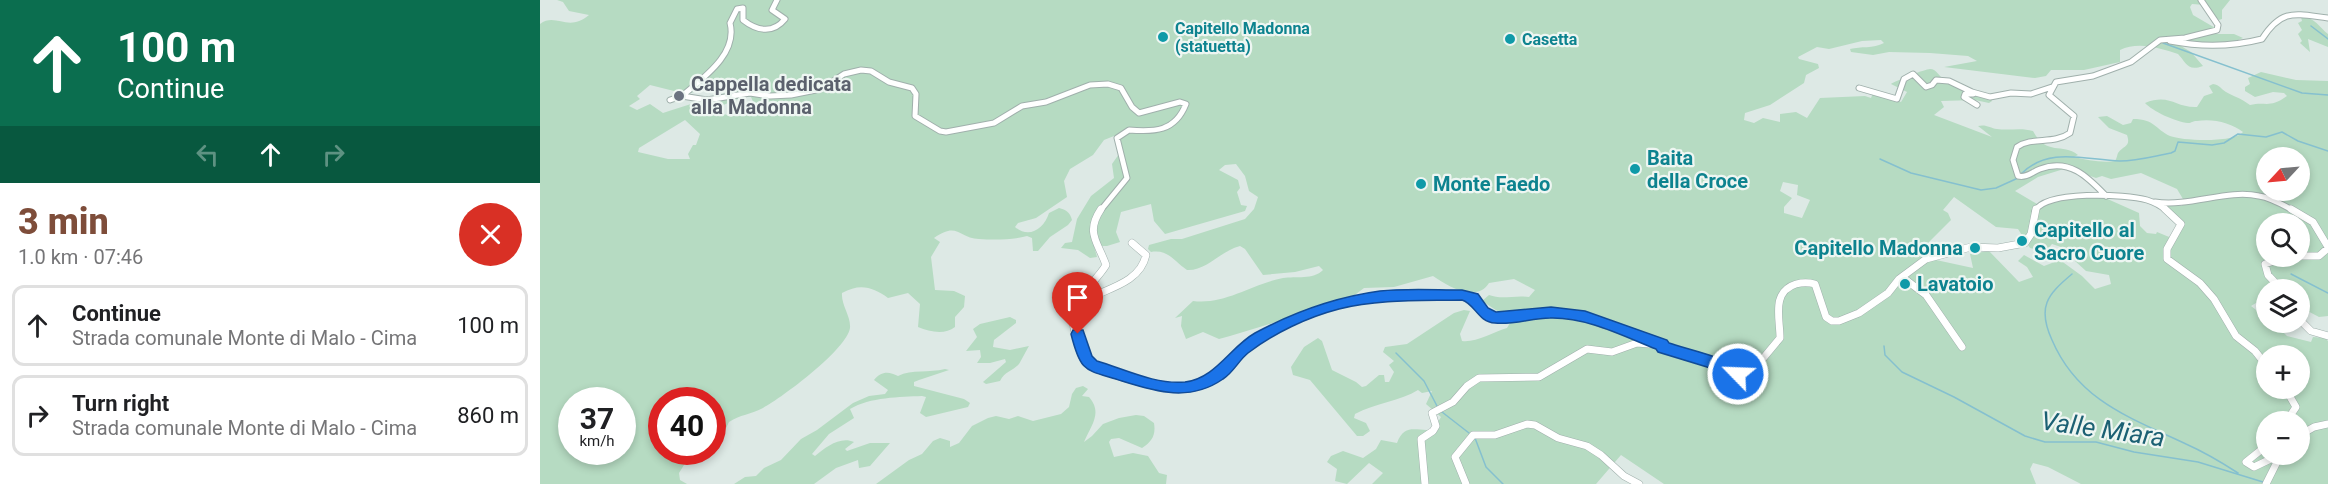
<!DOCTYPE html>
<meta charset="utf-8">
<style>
body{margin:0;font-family:Roboto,sans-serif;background:#f2f2f2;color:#202124;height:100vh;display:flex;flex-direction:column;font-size:22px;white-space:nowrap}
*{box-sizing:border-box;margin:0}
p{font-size:20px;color:#757577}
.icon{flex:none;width:33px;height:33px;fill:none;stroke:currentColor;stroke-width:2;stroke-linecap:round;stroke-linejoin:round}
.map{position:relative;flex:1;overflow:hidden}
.sheet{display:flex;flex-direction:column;background:#fff;width:540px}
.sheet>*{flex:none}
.banner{background:#0b6e4f;color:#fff;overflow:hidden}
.needle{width:39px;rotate:244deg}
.tools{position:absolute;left:1716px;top:147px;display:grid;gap:12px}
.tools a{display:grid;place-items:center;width:54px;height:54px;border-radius:50%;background:#fff;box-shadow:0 3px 9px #0003;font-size:30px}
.speed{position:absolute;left:18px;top:387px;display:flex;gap:12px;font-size:30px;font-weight:700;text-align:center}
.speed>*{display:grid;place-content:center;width:78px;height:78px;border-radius:50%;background:#fff;box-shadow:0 3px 9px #0003;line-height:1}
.speed small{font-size:15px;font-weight:400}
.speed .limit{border:9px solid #d22;background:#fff;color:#111}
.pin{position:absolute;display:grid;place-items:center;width:51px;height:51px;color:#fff;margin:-62px -26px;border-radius:50% 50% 50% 0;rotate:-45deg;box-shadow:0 0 6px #0007}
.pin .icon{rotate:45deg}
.me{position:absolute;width:66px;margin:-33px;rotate:294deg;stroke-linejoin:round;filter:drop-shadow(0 0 4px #0008)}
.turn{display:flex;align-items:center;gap:21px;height:126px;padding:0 18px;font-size:27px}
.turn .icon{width:78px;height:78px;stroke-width:2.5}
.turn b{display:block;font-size:42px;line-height:51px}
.lanes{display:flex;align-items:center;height:57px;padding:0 18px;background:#0003;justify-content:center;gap:30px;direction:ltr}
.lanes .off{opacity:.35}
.round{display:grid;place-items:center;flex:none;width:63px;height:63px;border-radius:32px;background:#f2f2f2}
.head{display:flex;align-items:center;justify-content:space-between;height:102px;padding:0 18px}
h1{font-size:36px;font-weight:800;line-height:45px;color:#7e4d3a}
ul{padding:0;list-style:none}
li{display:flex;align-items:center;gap:18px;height:81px;margin:0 12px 9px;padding:0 6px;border:3px solid #e0e0e0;border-radius:12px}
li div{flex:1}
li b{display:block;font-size:22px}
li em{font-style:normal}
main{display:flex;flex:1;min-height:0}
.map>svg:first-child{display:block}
.green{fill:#b6dbc2;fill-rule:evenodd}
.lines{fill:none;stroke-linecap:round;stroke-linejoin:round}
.stream{stroke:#85c0cf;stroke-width:1.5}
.minor-far1-casing{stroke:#a0b0ac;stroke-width:7}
.minor-casing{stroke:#a0b0ac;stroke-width:8}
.minor-far1{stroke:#fff;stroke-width:5}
.minor{stroke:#fff;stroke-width:7}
.route{fill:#1a73e8;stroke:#114b97;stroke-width:1.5}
.culture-dot{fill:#0f9aa8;stroke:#eef6f2;stroke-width:2}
.worship-dot{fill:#6b7280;stroke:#eef6f2;stroke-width:2}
.labels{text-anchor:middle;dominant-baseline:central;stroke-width:4.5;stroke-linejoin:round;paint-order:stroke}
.far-culture-label{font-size:16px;font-weight:bold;fill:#0d838f;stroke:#eef6f2;text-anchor:start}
.worship-label{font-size:20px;font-weight:bold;fill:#5b616d;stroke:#eef6f2;text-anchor:start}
.culture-label{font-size:20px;font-weight:bold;fill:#0d838f;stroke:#eef6f2;text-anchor:start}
.near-water-label{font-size:26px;font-style:italic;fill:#1b6073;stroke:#eef6f2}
</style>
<main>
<section class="sheet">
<div class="banner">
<div class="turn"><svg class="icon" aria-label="ahead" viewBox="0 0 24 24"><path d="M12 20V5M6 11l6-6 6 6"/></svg><div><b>100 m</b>Continue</div></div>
<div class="lanes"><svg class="icon off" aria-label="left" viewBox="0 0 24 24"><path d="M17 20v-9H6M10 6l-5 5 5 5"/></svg><svg class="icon" aria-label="ahead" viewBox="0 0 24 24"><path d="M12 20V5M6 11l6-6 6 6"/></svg><svg class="icon off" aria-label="right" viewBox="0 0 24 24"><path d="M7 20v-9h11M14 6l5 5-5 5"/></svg></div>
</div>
<div class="head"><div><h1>3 min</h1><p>1.0 km · 07:46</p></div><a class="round" style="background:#d93025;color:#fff"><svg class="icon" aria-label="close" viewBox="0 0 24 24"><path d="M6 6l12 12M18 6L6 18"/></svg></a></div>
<ul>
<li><svg class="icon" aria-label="ahead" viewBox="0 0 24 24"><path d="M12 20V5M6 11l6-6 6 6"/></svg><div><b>Continue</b><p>Strada comunale Monte di Malo - Cima</p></div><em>100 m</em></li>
<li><svg class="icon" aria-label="right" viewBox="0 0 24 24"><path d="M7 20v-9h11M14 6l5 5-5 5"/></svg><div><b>Turn right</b><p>Strada comunale Monte di Malo - Cima</p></div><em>860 m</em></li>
</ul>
</section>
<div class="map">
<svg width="1788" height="484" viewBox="0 0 1788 484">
<rect width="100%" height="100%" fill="#dde9e5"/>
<!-- green -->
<path class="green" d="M17,0H1690L1682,10V19L1679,20L1665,5L1652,4L1650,7L1653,15L1677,29L1675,34H1694L1703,38L1691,43H1636L1651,52L1663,66C1647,72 1646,62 1638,54C1620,48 1598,41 1580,50V62L1544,70H1511L1506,76L1495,78L1404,67L1437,61L1428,56L1390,53L1349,52L1333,55L1311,52L1310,49C1321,46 1333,49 1344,43L1341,40L1322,41L1289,49L1277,47L1258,57L1259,59L1278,64L1279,68L1266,75L1264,83L1230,105L1205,113L1204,120L1214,123L1223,118L1240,122V114L1256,112L1267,118L1280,98L1325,96L1331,98L1333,93L1361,102L1367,92L1351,84C1355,81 1385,69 1390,69C1397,69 1399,77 1405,80C1419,87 1435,91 1450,97L1452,101L1449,103L1435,100L1401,101L1404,107L1394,115L1452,137L1438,126C1446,124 1450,128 1457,129C1470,131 1480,127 1493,131C1507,157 1522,142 1538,155L1534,157C1546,160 1563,163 1575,161C1577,158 1577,155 1578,153C1584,145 1591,147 1587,135L1569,128L1558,117L1567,116L1583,125L1591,123L1593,119C1615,119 1615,129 1630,136C1643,141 1694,143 1703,132C1692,123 1672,118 1657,121C1652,121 1652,123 1648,123C1636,122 1612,111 1605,103C1630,93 1635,108 1657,107L1664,96L1673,93L1669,86L1673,84C1680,85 1681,89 1686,92C1697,98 1699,97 1710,105C1726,101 1729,109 1747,96L1744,93L1733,92L1715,97L1705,91V87L1710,84L1708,78L1721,72L1756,80L1788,81V316L1779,317L1760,307V290H1726V297L1711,306L1720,313H1726V322L1739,323L1737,326L1747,336L1771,342L1773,337L1785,338L1788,341V484H1541L1508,467L1493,463L1490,469L1496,484H1124L1081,455L1056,484H832L843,473L829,463L807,484L795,481L797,469L787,462L791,456L803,451L823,458L836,449L841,440L857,443C865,421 879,433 894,429L901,417L886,404L892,391L882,393L878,390C861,401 835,403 815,414L814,418L826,423L830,431L823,436H817L770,380L753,375L751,367L764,347L778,338L782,341L792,370L816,382L822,387L826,386L839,375H844L845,382H849L854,372L849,365L854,361L843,352L845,347L867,344L914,313L924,310L930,311L920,334L922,341C935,343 954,332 967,328L970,323L965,316L942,301L949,295C962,300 974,295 989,297L995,290L974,279L949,283C937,303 907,286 893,276L854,287L824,288L808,300L690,336L679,339L663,332L646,339L641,326L642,316L635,318L653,301C685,305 712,284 743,278C756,276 773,280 783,270L779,266L755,272L723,275L705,249L700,246C680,251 667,271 647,270C634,261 628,249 611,252L608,249L609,245L631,239H642L705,219L714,209L718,197L709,191L705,176L696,164L685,165L679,170L698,180L700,188L697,192L701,205L707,206L705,211L625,234L614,221L611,204L581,212L576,232L580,242L567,246H554L557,257L550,258L538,250L521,248L525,243L532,242L537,219L551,196L574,178L572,164L579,154L574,136L564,140L553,155L530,169L524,181L527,197L496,218L478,223L475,227C489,239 504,229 509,213L519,208C526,210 530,212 532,220L528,225L510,237L498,251H493L492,238L487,236C472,240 454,240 439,239C418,238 418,221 394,238L400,242L391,257L395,290L414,291L425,296L424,307L415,317V327C405,335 390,332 378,327L380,304L368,293L348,298C333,287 320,283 302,293C301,305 311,316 310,328C307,349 243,397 223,408C212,414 199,415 189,422L183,434L174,440L172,400H122V452H152L139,473L140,480L147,484H0V24C16,12 28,33 49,15L29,11L23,2ZM192,83L195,90L129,111L123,113L110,104L97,110L89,106L100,99L97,96L110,85L146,94ZM202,97H211L215,106L191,117L174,109ZM145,120L160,134L156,145H153L148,154L150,159H128L98,152L99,148ZM1726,158H1760V190H1726ZM1527,168L1556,178L1562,176L1571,179L1601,173L1637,189L1643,199L1642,206L1619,204L1639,217L1643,225L1634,239L1617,232L1616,234L1607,233L1600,226L1599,213L1563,197L1516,198L1497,204L1475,191L1498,177ZM1243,182L1258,185L1257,195L1270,200L1262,218L1244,213V207L1252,198L1240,191ZM1414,197L1456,227L1478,229L1490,248L1505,252L1512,244L1536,252L1535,261L1546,271L1569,275L1571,284L1555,289L1542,276L1520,260L1504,266L1484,255L1478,261L1487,267L1493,277L1479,282L1449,251L1430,254L1433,268L1396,260L1386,245L1411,220L1408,213L1403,210ZM1726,224H1760V256H1726ZM1726,356H1760V388H1726ZM32,400H82V452H32ZM1726,422H1760V454H1726Z
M1761,17C1774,16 1779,27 1788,34V47L1768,39L1770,52L1760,43L1762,41L1758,34L1762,30L1758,23L1762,21Z
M470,317L476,320V323L454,340L453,347L470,350L489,346C487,349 481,361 479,364C473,371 465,371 460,381L446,384L443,382L466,362L465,359L450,363H437L441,357L440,350L426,351L437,337L433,329L440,324Z
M405,369L409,370L379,380L374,382V386L424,399L430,403L428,407L386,417L380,413L386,397L382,396C360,397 330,397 310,409L314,418L289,434L272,454L275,456C286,447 300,436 314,442L305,449L307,451L330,443H350L330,466L319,468L318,460L296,468L274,484H194L205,477L216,476L224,468L241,460L261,439L277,430L313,403L329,396L345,394L348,390L334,380C341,371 349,371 358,376C372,369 389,373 405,369Z
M543,386L548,389L542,396L549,397C563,413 551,425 544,442L552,436L563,424L579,418L596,415L604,416L614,423C616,435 612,442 602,448L579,438L571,439L569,442L574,457L593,453L608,456L619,473L627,475L626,484H336L369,460L382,454L393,441L400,438L410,441V447L419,443L432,426L448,418L456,416L469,419L478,416L493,421L521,414L529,407L532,394L536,388Z"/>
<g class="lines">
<!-- stream -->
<path class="stream" d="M1771,26L1788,39
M1623,43L1762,93L1788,95
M1340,159L1371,173L1441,190L1456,188L1478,178
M1481,174C1509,146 1545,160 1580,161C1597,161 1614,156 1631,153L1635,151L1638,142L1672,145L1684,143L1698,134L1726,137L1742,132L1758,141L1788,151
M1532,274C1507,295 1497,307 1512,340C1538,401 1591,418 1646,444C1664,452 1681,462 1698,473
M1751,274L1788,293
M1344,346L1345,355L1362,372L1414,397L1485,436L1505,442H1556L1594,452L1658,462L1723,482
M856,353L884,381L897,406
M902,412L929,433
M935,438L946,467L963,484"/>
<!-- minor-far1 casing -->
<g class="minor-far1-casing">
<path id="minor-far1" d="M237,0L232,10L245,19C233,34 217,31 203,20V8L197,9L190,23C198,54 163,78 142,96L167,100L210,93L230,96L251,95L281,89L304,74L321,70L331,71L349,82L372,88L376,94L375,116L400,131L406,132L454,123L482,106L506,102L550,85L568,84L581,88L592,107L599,113L640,102L646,104C635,132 614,132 589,130L577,138L587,178L560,211
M1630,41C1661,47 1691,47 1722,39C1742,8 1755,14 1788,18
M1319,88L1357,99L1364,79L1373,74L1386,87L1392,85L1396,80L1409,81L1432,92L1450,97L1471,93L1491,94L1512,87
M1433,94H1425L1424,97L1437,105
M130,100L142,96
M1566,196C1547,176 1529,158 1500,169C1492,172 1487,178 1478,176L1473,160L1477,147C1493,136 1513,145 1530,133L1534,116L1509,95L1516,82L1553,76L1591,62L1620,40L1645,38L1677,30L1678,25L1661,0
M1615,202C1651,207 1687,189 1719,196C1732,198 1743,205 1754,211
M1495,211C1505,190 1586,194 1607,200C1614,202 1621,206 1627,211"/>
</g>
<!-- minor casing -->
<g class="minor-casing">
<path id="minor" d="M561,209C545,233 558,242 566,265C558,279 539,294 535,306C528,322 540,350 549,364C573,377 624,391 650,387C677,383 687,359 708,344C759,308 819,296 880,296C896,296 911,294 926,296L935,300L943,312L952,317L987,313H1031L1122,345L1123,348
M1625,209L1641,224L1627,249V259L1660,283L1674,299L1696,336L1715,351L1726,365
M1751,209L1773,222L1788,247
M1760,256H1779L1788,248
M1362,277L1386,295L1422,347
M1742,290L1728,275L1725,264L1748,256
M541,302C564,289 600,284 606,255L592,243
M1760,320L1771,331L1788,336
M1122,347L1203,375L1215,368L1240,338C1240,318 1231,292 1256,284C1263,282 1268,282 1275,284L1286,317L1292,321H1299L1319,313L1348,293L1359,279L1386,259L1431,247L1458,248L1485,243L1491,234L1496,209
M1745,388L1756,407L1746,422
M1760,435L1774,427L1788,424
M1726,446L1706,462L1714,467L1737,456L1738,460L1726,484
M885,484L881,439L893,431L896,426L892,413L913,402L927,386L939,378L999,377L1047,349L1072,352L1097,343L1109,344
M926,484L915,457L933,435H955L987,424L995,425L1018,438L1047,446L1061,455L1084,476L1099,484"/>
</g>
<!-- minor-far1 -->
<use href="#minor-far1" class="minor-far1"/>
<!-- minor -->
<use href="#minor" class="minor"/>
</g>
<!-- route -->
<path class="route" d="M922,290L938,294L948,308L956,312L1011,307L1045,311L1127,340L1129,343C1146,349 1198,360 1206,374L1204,379L1198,380L1167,367L1118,352L1116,349C1083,336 1047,317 1010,318C992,318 973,325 955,323C938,322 935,304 922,300C881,301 839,299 799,309C768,317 734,333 708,353C699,360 693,373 683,379C650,402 617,392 582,381C545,369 541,374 531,334L533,330H543L552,356L557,361C584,369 616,385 645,382C676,378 690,347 715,333C754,312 796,297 840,291C867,288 895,290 922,290Z"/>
<!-- markers -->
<g class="culture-dot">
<circle cx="623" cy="37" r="6"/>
<circle cx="970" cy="39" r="6"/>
<circle cx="1095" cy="169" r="6"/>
<circle cx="881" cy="184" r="6"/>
<circle cx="1482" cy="241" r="6"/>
<circle cx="1435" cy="248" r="6"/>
<circle cx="1365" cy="284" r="6"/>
</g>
<circle class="worship-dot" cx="139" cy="96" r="6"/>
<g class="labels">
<!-- far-culture labels -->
<g class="far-culture-label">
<text x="635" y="28">Capitello Madonna<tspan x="635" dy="18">(statuetta)</tspan></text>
<text x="982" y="39">Casetta</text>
</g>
<!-- worship labels -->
<g class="worship-label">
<text x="151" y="84">Cappella dedicata<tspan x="151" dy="23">alla Madonna</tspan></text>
</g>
<!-- culture labels -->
<g class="culture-label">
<text x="1107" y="158">Baita<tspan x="1107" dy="23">della Croce</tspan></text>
<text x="893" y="184">Monte Faedo</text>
<text x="1494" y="230">Capitello al<tspan x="1494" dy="23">Sacro Cuore</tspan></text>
<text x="1423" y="248" text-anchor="end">Capitello Madonna</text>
<text x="1377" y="284">Lavatoio</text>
</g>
<!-- near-water labels -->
<g class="near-water-label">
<text transform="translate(1563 429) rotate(8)">Valle Miara</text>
</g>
</g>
</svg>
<div class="tools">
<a><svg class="needle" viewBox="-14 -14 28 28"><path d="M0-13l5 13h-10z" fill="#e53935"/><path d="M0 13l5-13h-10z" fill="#757577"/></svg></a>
<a><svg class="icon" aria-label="search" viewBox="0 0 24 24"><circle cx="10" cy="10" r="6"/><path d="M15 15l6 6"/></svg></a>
<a><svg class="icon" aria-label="layers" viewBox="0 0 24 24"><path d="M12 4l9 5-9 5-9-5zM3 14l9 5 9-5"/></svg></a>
<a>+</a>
<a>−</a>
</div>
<div class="speed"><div>37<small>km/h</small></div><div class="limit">40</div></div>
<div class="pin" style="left:538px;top:334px;background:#d93025"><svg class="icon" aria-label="arrive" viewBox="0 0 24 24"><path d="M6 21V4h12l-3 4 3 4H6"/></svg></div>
<svg class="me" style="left:1198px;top:374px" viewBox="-20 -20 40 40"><circle r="17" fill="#1a73e8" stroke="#fff" stroke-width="3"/><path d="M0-11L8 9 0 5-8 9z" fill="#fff"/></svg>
</div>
</main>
